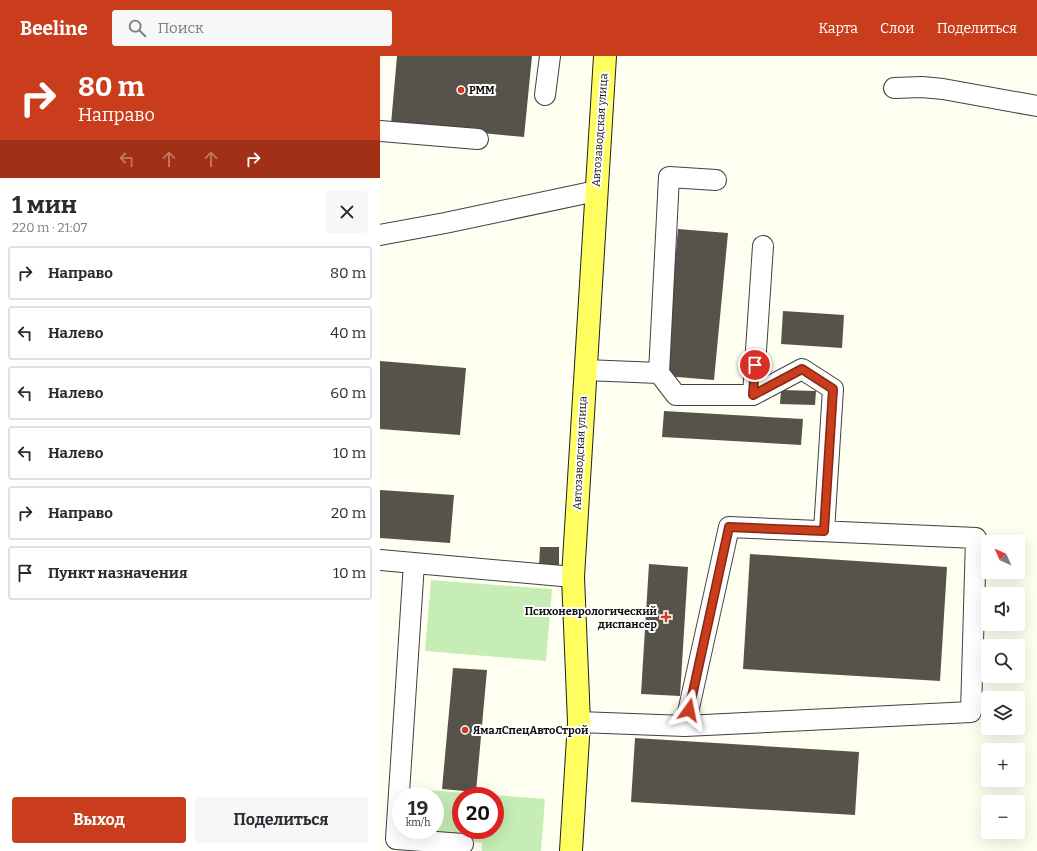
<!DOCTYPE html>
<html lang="ru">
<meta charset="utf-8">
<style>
body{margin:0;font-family:Bitter,serif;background:#f7f7f7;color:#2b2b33;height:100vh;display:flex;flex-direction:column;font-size:15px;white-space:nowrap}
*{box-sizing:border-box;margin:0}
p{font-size:13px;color:#7c7c81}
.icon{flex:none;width:22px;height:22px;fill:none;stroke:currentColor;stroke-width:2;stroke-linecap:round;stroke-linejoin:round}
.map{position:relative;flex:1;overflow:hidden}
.side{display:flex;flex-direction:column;background:#fff;width:380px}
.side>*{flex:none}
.hud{background:#c93d1c;color:#fff;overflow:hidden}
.needle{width:26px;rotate:315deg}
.controls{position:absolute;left:601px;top:479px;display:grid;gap:8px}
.controls a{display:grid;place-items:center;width:44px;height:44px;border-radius:4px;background:#fff;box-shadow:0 4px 16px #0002;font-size:20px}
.speed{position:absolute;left:12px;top:731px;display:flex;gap:8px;font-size:20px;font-weight:700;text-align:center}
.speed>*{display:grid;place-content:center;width:52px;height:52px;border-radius:50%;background:#fff;box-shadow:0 4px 16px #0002;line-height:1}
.speed small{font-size:10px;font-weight:400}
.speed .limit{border:6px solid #d22;background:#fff;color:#111}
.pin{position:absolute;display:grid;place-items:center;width:34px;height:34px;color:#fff;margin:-17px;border:2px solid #fff;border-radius:50%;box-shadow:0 1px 4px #0007}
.me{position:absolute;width:44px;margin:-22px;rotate:12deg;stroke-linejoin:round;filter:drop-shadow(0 0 3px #0008)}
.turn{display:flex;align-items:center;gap:14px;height:84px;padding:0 12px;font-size:18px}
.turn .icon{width:52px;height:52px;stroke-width:2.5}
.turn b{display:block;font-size:28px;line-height:34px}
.lanes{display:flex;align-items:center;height:38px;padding:0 12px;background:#0003;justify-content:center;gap:20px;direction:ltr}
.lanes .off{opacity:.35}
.round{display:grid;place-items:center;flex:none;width:42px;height:42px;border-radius:4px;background:#f7f7f7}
.summary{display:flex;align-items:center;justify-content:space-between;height:68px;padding:0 12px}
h1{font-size:24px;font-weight:700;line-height:30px}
.cta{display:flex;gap:8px;margin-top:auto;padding:8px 12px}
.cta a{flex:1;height:46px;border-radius:4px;background:#c93d1c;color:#fff;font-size:16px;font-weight:700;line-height:46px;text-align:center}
.cta a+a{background:#f7f7f7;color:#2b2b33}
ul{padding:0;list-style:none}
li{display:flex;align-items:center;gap:12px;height:54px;margin:0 8px 6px;padding:0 4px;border:2px solid #e1e1e2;border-radius:4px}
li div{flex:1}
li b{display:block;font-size:15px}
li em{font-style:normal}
header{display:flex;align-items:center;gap:24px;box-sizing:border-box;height:56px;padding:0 20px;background:#c93d1c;color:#fff}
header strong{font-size:19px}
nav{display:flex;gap:22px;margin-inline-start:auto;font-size:14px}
.search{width:280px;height:36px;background:#f7f7f7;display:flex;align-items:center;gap:10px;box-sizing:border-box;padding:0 14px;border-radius:4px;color:#7c7c81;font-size:15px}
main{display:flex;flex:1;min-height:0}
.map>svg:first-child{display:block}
.green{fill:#c6edb6;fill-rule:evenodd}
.building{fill:#58534a}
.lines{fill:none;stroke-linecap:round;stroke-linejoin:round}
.minor-casing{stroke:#414141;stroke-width:22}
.major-casing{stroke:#1f1f1f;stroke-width:24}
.minor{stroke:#fff;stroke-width:20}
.major{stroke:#fffe60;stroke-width:22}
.route-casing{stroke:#832812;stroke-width:10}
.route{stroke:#c93d1c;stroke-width:7}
.poi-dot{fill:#c93d1c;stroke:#fff;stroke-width:1.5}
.labels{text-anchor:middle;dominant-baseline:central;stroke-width:4;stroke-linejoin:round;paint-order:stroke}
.poi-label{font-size:11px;font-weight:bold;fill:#0e0e0e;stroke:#fff;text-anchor:start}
.street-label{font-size:11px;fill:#0e0e0e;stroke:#fff}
</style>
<header>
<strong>Beeline</strong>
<div class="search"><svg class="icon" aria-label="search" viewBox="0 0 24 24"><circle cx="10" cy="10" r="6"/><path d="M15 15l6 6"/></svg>Поиск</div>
<nav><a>Карта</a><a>Слои</a><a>Поделиться</a></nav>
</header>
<main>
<section class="side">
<div class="hud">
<div class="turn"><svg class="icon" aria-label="right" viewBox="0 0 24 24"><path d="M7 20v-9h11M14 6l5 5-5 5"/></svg><div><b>80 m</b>Направо</div></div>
<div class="lanes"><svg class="icon off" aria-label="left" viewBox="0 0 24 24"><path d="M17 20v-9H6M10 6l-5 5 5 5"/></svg><svg class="icon off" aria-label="ahead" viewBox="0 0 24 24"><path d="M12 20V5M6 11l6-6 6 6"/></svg><svg class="icon off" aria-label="ahead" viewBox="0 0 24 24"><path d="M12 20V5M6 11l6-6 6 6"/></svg><svg class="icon" aria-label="right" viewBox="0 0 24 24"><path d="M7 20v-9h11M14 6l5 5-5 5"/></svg></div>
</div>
<div class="summary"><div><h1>1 мин</h1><p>220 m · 21:07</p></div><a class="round"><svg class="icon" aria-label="close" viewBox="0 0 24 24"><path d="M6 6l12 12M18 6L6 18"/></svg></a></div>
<ul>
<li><svg class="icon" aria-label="right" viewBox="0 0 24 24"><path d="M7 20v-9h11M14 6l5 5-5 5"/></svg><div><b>Направо</b></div><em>80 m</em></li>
<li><svg class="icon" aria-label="left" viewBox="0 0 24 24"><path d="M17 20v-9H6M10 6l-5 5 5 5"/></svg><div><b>Налево</b></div><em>40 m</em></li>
<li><svg class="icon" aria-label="left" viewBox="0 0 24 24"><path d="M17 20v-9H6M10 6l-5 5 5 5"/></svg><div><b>Налево</b></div><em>60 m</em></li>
<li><svg class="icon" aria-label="left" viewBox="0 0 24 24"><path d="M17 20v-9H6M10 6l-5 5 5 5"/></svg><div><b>Налево</b></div><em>10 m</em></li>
<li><svg class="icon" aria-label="right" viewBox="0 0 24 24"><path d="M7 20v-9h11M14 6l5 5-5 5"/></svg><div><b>Направо</b></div><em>20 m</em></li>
<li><svg class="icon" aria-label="arrive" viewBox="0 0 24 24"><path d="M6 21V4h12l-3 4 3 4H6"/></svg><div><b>Пункт назначения</b></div><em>10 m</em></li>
</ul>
<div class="cta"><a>Выход</a><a>Поделиться</a></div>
</section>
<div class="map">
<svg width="657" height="795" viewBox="0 0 657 795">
<rect width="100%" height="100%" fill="#fefff0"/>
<!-- green -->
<path class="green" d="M51,524L172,533L166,605L45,595Z
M47,734L165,743L161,795H102V787L48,779V774H55V740H47ZM81,740H115V774H81Z"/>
<!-- building -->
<path class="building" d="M17,0H152L144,81L11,68Z
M298,173L348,177L334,324L285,320Z
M403,255L464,259L462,292L401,288Z
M0,305L86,312L80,379L0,373Z
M401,334L436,335L435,349L400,348Z
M284,355L423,363L421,389L282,381Z
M0,434L74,439L70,487L0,482Z
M160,491H179V512L159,511Z
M370,498L567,511L560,625L363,613Z
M269,508L308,511L300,640L261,638Z
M73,612L107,614L96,736L62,733Z
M255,682L479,696L475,759L251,746Z"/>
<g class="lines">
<!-- minor casing -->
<g class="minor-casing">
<path id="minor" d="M514,32L542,31L563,33L657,50
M165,39L170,0
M0,75L98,83
M0,179L65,167L216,135
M205,314L279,317L289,121L336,124
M279,317L296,339H373L383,190
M373,339L422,313L453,333L444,475
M0,504L193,521
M34,507L16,783L83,788
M199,666L305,670L591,656L596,482L349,471L305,670"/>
</g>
<!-- major casing -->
<g class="major-casing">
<path id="major" d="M191,795L199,666L193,521L225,0"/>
</g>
<!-- minor -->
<use href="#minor" class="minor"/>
<!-- major -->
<use href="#major" class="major"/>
</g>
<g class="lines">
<!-- route casing -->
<g class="route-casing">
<path id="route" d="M309,654L349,471L444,475L453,333L422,313L373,339L375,309"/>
</g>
<!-- route -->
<use href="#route" class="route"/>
</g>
<!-- markers -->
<g class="poi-dot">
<circle cx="81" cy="34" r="4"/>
<path d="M284 555h4v4h4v4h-4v4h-4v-4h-4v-4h4z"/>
<circle cx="85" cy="674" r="4"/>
</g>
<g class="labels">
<!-- poi labels -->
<g class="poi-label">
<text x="89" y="34">РММ</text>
<text x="277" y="555" text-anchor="end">Психоневрологический<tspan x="277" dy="13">диспансер</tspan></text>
<text x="93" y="674">ЯмалСпецАвтоСтрой</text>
</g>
<!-- street labels -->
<g class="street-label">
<text transform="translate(220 74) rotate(-86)">Автозаводская улица</text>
<text transform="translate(200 397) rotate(-87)">Автозаводская улица</text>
</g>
</g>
</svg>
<div class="controls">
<a><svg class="needle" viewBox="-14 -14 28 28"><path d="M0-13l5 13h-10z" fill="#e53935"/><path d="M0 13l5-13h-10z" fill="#7c7c81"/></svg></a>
<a><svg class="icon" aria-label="sound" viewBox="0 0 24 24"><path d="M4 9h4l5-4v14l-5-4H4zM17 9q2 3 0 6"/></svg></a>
<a><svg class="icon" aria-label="search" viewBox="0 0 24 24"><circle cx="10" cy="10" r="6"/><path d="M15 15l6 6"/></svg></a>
<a><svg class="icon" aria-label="layers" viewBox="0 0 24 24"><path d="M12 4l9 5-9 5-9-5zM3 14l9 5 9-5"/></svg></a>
<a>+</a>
<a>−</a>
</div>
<div class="speed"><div>19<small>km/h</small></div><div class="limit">20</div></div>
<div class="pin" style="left:375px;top:309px;background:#d93025"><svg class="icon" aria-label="arrive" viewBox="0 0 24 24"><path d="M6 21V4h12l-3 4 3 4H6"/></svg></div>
<svg class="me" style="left:309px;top:654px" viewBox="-20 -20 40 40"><path d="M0-17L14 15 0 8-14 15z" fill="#c93d1c" stroke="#fff" stroke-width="4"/></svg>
</div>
</main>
